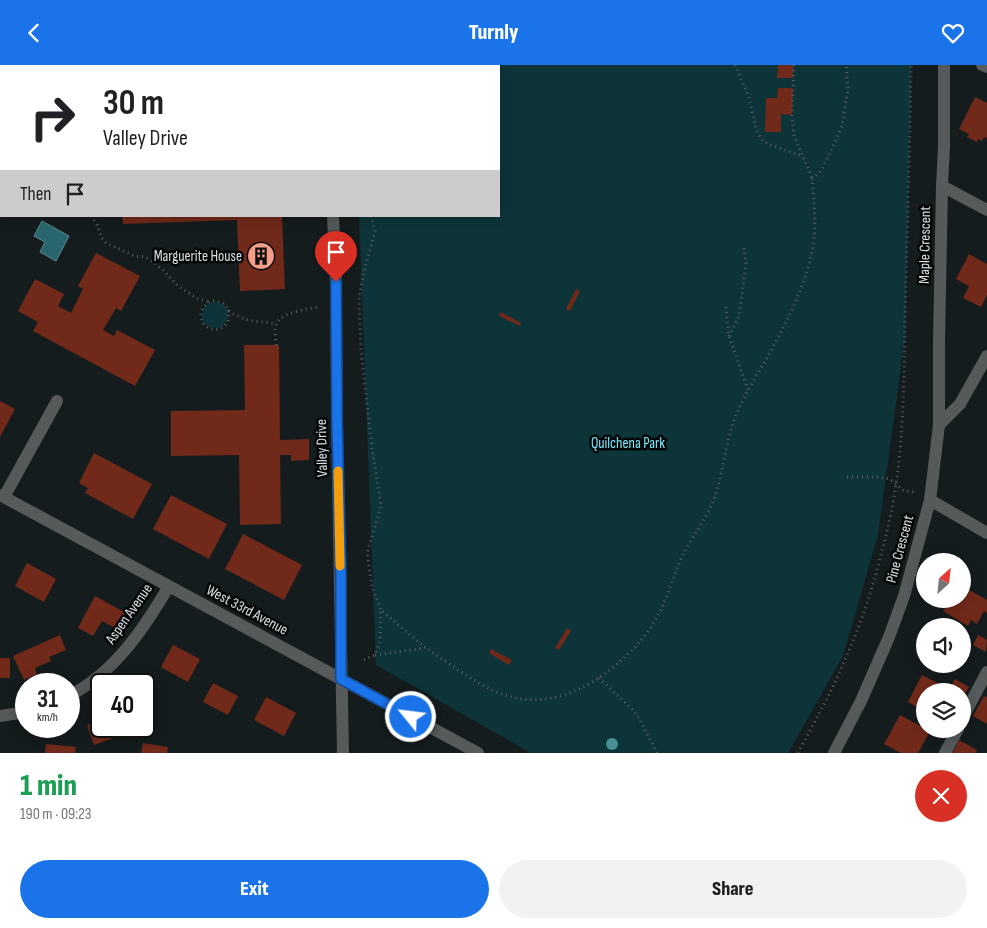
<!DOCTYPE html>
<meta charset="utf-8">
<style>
body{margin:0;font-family:"Sofia Sans Condensed",sans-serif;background:#f2f2f2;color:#202124;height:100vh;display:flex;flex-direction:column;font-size:19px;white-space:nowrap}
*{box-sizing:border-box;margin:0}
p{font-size:16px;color:#757577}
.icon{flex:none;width:28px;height:28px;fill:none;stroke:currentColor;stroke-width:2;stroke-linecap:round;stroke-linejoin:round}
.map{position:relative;height:688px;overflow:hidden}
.drawer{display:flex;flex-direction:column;background:#fff;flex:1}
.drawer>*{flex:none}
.guide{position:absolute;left:0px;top:0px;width:500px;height:152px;box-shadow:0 2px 12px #0003;background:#fff;color:#202124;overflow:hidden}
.needle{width:32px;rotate:27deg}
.controls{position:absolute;left:916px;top:488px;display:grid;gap:10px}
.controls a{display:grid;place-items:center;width:55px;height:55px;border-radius:50%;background:#fff;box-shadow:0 2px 12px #0003;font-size:25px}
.speed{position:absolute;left:15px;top:608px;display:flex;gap:10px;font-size:25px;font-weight:700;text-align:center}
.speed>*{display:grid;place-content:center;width:65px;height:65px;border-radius:50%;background:#fff;box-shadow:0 2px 12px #0003;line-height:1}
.speed small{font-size:12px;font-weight:400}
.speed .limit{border:2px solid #111;border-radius:8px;background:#fff;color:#111}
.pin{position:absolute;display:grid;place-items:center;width:42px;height:42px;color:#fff;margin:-51px -21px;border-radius:50% 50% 50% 0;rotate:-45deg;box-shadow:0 0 5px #0007}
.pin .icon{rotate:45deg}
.me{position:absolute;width:55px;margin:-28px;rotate:299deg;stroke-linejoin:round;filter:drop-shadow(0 0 4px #0008)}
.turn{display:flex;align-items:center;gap:18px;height:105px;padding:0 20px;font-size:22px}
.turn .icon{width:65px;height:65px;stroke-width:2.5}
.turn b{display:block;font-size:35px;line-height:42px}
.then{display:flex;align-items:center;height:48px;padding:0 20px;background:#0003;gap:10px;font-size:19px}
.round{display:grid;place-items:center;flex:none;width:52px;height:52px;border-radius:26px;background:#f2f2f2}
.summary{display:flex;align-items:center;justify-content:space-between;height:85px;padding:0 20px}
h1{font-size:30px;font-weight:800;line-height:38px;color:#1e9e55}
.primary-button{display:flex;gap:10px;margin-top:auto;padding:10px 20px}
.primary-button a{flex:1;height:58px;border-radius:30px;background:#1a73e8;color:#fff;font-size:20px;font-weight:800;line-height:58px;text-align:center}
.primary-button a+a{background:#f2f2f2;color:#202124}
header{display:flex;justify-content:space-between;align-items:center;height:65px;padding:0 20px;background:#1a73e8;color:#fff;font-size:22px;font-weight:800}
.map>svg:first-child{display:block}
.green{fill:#0d3439}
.water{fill:#28656d;stroke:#5e8a90}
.building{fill:#71291a}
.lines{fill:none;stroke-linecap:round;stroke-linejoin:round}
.path{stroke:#595f60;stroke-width:3;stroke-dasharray:1 4;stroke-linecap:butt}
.minor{stroke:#565a5b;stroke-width:12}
.tree{fill:#4a8e97}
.route-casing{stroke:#114b97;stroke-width:12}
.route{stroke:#1a73e8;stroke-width:9}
.slow{stroke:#f59e0b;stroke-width:9}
.labels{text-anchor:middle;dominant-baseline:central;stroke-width:5;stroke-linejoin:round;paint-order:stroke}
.street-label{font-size:15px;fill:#dce1e2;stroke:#040607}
.poi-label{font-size:15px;fill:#dce1e2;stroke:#040607;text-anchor:end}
.park-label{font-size:15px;fill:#75ebfb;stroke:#040607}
</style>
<header><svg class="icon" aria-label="back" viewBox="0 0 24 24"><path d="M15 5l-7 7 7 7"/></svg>Turnly<svg class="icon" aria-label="heart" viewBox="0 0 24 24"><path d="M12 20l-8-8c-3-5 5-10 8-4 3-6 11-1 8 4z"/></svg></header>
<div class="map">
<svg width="987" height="688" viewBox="0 0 987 688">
<rect width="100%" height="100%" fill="#151c1d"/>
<!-- green -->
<path class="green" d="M335,0H911L905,272L878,470L843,591L788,688H531L376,600L359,151H499V1H335Z
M202 250a13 13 0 1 1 26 0a13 13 0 1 1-26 0Z"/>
<!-- water -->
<path class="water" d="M42,156L69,171L56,196L40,187L45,177L34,171Z"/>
<!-- building -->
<path class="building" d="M778,0H793V13H777Z
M778,23H793L792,50L781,49V67H765L766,33H777Z
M975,32L987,38V73L984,72L982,76L978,74L977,77L967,72L969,69L959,64Z
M122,151H282L285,224L240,226L237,155L123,159Z
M96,188L140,211L121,246L116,243L103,265L114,271L117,265L155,285L135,321L33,266L38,257L18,246L35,214L64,229L58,241L71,248L83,224L78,221Z
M969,189L987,199V230L981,242L963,233L969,221L956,214Z
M576,224L580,226L570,246L566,244Z
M501,247L521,258L520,261L499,251Z
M244,280H279L280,375L309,374V395L291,396V390H280L281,459L240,460L239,390L171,391V346L245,345Z
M0,336L15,344L0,372Z
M94,388L152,419L133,454L85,428L88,423L79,418Z
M171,430L227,459L209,494L153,464Z
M243,469L302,500L284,535L225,504Z
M27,498L56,514L44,537L15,521Z
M962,521L987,535V548L984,546L977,559L971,555L968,561L943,546L950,534H962Z
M95,531L126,548L117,564L102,556L93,571L78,563Z
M567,563L571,566L559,585L555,583Z
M60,570L66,585L49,592L51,596L35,603L37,609L24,615L13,591Z
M962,570L968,573L962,583Z
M978,570L987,575L986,587L973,580Z
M173,580L200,594L188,617L161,602Z
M491,584L512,595L509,600L489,588Z
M0,593H10V613H0Z
M922,610L947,623L946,626H925V646L908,637Z
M955,614L969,622L962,634V626H948Z
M213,618L238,631L228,650L203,637Z
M984,631L987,632V659L973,651Z
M266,632L296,648L284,671L254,655Z
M900,650L930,666L918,688H901L884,679Z
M101,654V661H118L122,670L94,680L87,660Z
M959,675L977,685L975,688H953Z
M143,678L168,682L167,688H141Z
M46,679L76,682L75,688H45Z"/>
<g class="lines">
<!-- path -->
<path class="path" d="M19,0L20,1
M336,0V1
M372,0V1
M735,0L749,32L756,64L761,74L768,79L802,91
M794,0L792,51L794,70L812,113
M450,1L451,0
M0,111H1
M91,151L97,160L102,173L106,178L135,191L145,192L152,196L163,205L178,221L198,234L209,237
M371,151L375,166L363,210L359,233L361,285L364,313L372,382L381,441L367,488L372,522L381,545
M726,242L729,271L748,325
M228,245C234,269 201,271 201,250C201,245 204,240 209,237C213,235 220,236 224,239C227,241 226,242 228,245C231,248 235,250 238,251C250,258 263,256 276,259
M729,271L739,251L746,198L744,183
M276,280C276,274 274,265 276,260C280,247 308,244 319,242
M847,412H879L890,414L904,426L917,427
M375,590L425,583
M364,595L375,590L380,576L381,545C396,558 410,570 425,582C435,590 447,597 458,605C475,616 492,627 512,632C567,647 629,599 656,554C667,535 672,514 681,494C691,473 706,455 714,434C724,406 725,375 737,348C744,330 755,314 764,298C784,263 810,214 814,174C816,154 814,134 812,114L821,106L835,77L842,61L848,24L846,0
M599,613L632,644L640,655L657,688
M798,688C814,658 831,628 844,597C865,551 879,502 890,453C904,387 904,320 905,253C907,169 910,84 911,0"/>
<!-- minor -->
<path class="minor" d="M301,0V1
M982,0L987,2
M942,121L987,145
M333,151L336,217L337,356L343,688
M939,360L960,339L987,291
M0,430L478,688
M4,432L57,336
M930,435L987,468
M69,631C115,607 143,565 169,521
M0,651L26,647
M962,654L987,607
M834,688L861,636L889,572L904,531L930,435L939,360V276L942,121L944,82V0
M945,688L958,664"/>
</g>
<!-- trees -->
<circle class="tree" cx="612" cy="679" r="6"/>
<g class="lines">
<!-- route casing -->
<g class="route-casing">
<path id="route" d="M336,217L337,356L341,513V614L411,652"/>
</g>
<!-- route -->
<use href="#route" class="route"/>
<!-- slow -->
<path class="slow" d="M338,406L340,501"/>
</g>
<!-- icons -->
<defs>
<g id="building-disc" transform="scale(1.4375)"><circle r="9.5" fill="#f49e8a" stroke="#040607"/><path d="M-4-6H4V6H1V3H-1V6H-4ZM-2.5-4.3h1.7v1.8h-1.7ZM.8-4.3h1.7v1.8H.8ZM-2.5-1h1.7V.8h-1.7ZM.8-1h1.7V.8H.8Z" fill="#111"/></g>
</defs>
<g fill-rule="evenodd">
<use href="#building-disc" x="261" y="191"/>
</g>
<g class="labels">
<!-- street labels -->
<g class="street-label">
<text transform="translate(925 180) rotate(-89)">Maple Crescent</text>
<text transform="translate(322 383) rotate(-91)">Valley Drive</text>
<text transform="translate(900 484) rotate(-75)">Pine Crescent</text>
<text transform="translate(247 545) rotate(28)">West 33rd Avenue</text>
<text transform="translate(129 549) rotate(-55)">Aspen Avenue</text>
</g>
<!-- poi labels -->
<g class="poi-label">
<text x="242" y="191">Marguerite House</text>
</g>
<!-- park labels -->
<g class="park-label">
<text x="628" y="378">Quilchena Park</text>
</g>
</g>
</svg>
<div class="controls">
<a><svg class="needle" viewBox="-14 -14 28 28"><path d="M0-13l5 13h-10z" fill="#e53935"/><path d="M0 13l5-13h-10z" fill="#757577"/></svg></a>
<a><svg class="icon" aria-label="sound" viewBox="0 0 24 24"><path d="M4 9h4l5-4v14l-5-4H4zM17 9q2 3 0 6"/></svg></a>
<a><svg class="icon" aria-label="layers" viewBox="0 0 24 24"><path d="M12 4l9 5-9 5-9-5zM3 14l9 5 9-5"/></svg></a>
</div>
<div class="speed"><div>31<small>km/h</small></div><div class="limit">40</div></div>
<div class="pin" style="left:336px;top:217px;background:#d93025"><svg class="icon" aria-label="arrive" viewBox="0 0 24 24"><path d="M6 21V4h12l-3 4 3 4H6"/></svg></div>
<svg class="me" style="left:411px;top:652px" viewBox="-20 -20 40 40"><circle r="17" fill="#1a73e8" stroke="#fff" stroke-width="3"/><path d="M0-11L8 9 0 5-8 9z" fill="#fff"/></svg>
<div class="guide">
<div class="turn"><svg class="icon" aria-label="right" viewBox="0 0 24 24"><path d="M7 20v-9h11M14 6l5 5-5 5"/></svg><div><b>30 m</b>Valley Drive</div></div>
<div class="then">Then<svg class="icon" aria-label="arrive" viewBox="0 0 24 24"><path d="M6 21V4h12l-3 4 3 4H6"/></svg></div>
</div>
</div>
<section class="drawer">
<div class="summary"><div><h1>1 min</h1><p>190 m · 09:23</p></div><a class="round" style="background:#d93025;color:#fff"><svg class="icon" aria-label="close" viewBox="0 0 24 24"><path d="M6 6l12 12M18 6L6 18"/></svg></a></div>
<div class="primary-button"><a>Exit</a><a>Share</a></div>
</section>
